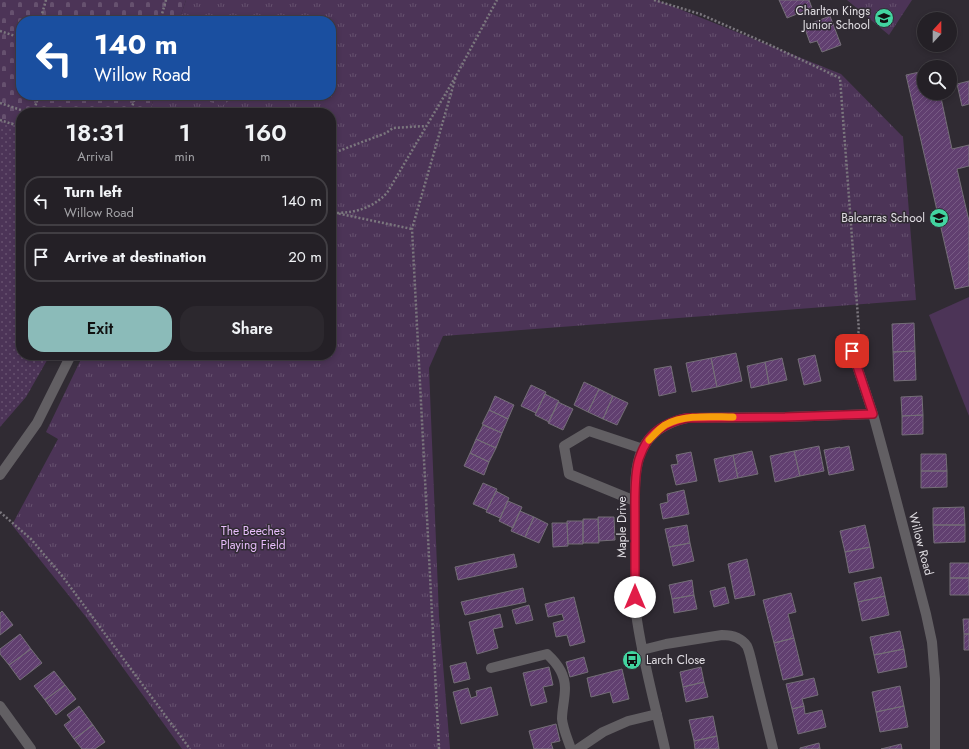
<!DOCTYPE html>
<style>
body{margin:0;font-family:Jost,sans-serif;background:#2c282e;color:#f1f3f6;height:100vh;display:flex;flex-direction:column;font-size:15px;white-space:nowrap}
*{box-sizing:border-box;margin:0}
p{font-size:13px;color:#a3a3a7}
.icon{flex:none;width:22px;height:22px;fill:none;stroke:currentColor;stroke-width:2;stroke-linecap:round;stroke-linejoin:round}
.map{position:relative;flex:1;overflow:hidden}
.panel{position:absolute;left:16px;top:108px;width:320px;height:252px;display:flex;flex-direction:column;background:#242026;border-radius:16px;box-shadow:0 2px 6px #0003,0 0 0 1px #413e43}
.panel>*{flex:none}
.top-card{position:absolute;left:16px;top:16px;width:320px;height:84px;border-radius:16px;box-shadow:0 2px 6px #0003,0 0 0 1px #413e43;background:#1a4fa0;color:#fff;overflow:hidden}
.needle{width:26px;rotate:21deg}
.fabs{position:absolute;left:917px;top:12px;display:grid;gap:8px}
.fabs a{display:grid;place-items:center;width:40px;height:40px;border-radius:50%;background:#242026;box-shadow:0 2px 6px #0003,0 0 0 1px #413e43;font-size:20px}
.pin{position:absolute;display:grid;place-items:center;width:34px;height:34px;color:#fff;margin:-17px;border-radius:8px;box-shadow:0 2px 6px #0006}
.me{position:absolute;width:44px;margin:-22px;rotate:0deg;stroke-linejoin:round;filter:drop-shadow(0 0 3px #0008)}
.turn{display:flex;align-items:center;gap:14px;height:84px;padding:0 12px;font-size:18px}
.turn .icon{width:52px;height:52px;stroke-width:2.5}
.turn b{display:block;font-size:28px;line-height:34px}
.eta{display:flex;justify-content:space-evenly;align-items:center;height:68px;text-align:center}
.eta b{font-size:24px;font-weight:600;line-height:28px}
.button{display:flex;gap:8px;margin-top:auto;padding:8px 12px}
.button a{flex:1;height:46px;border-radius:16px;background:#8bbbb9;color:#111;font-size:16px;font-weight:600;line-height:46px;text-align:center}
.button a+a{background:#2c282e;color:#f1f3f6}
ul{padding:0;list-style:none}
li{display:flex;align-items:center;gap:12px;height:50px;margin:0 8px 6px;padding:0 4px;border:2px solid #413e43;border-radius:16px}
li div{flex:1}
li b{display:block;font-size:15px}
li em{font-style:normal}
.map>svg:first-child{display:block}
.grass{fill:url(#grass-tufts)}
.cemetery{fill:url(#cemetery-stones)}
.garden{fill:url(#garden-dots)}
.pitch{fill:#4c3457}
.building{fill:url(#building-hatch);stroke:#746e77}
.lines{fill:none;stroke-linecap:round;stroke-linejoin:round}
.path{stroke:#7b777e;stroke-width:2.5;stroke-dasharray:2 2;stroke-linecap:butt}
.minor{stroke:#625f63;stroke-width:10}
.route-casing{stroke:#92132f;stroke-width:10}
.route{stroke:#e11d48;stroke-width:7}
.slow{stroke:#f59e0b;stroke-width:7}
.labels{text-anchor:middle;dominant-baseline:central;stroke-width:3;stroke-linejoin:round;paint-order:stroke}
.poi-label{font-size:12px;fill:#e2dfe4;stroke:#302b33;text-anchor:end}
.street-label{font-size:12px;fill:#e2dfe4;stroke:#302b33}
.park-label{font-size:12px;fill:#e7bdfa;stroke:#302b33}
</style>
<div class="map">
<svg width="969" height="749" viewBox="0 0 969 749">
<defs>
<pattern id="grass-tufts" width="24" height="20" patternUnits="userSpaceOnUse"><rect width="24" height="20" fill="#4c3457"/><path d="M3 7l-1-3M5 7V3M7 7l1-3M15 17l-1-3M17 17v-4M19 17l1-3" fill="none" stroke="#66516f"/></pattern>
<pattern id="cemetery-stones" width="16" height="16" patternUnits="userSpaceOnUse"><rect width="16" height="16" fill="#4c3457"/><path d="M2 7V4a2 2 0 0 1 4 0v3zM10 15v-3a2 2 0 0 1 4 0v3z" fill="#66516f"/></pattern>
<pattern id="garden-dots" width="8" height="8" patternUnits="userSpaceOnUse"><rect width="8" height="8" fill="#4c3457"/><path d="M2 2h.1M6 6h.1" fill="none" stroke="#66516f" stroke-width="1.8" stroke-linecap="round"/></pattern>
<pattern id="building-hatch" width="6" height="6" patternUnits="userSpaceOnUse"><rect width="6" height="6" fill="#613f70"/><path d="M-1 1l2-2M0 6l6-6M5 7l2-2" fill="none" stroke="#775a84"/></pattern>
</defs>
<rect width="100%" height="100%" fill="#302b33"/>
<!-- grass -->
<path class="grass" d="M186,0H657L841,74L903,137L916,300L443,336L429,368L439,616L450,749H182L86,617L12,525L58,439L46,432L83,355H331V113H149L155,95H331V21H179Z
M847,0H912L889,35Z"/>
<!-- cemetery -->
<path class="cemetery" d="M0,0H186L179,21H21V95H155L149,113H21V127L0,120Z
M190,95H236L222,106Z"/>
<!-- garden -->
<path class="garden" d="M0,120L21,127V355H50L26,397L0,427Z"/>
<!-- pitch -->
<path class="pitch" d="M969,297V416L929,315Z"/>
<!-- building -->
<path class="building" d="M779,0H809L812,8L787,18Z
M830,16L841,45L822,52L817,41L810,43L804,26Z
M924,71V93H940L952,149L969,145V166L957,169L969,221V286L955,289L906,75Z
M969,81V104L962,106L957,84Z
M914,323L915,351L893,352L892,324Z
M915,351L916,380L894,381L893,352Z
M736,353L742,381L717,387L711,358Z
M815,355L821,381L804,385L798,359Z
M711,358L717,387L692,392L686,363Z
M782,358L787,380L769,384L765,362Z
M765,362L769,384L751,388L747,366Z
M671,366L676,392L659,396L654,369Z
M584,382L599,389L588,412L574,405Z
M531,385L546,392L536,413L521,406Z
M599,389L613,396L603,419L588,412Z
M545,394L559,401L549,422L535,415Z
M495,396L514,405L508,419L489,410Z
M613,396L628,403L617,425L603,419Z
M922,396L923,415L902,416L901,397Z
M558,402L573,409L563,430L548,423Z
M489,410L508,419L502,433L482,424Z
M923,415V434L902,435V416Z
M483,425L502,433L496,448L476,439Z
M476,439L496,448L489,462L470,453Z
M819,446L824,471L800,476L794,451Z
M849,446L854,470L829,475L824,450L840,447V448Z
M752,451L758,474L738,478L733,455Z
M794,451L800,476L775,482L770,456Z
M691,452L697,481L676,485L671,465L678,464L676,455Z
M470,453L489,462L484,475L464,466Z
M921,454H946L947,471H921Z
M733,455L738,478L719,482L714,459Z
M921,471H947V487L921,488Z
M483,483L497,489L487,510L473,504Z
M684,490L689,514L663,519L660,504L668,502L667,494Z
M496,491L509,498L500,518L486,512Z
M508,501L522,507L513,528L499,521Z
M964,507L965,525H933V508Z
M520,511L534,517L525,537L511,531Z
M534,517L548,524L539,543L525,537Z
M598,517H614L615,540L599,541Z
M583,519H598L599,543H583Z
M567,521H583V544H568Z
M552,523H567L568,546L553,547Z
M687,525L690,543L669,547L665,529Z
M865,525L870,547L845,552L840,531Z
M933,525H965V542L934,543Z
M690,543L694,561L673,566L669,547Z
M870,547L874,568L849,573L845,552Z
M514,554L517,567L458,580L455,567Z
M747,559L755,595L735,599L728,564Z
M950,563H969V578H950Z
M881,577L885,596L858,602L854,583Z
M950,578H969V595H950Z
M692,580L694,595L672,599L669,585Z
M725,587L729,603L714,607L710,591Z
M523,588L526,602L465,615L461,602Z
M791,593L796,612L788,614L794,638L774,643L763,600Z
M694,595L697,609L674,613L672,599Z
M885,596L889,615L862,621L858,602Z
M574,597L585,642L570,646L567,635L556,637L553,623L564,620L562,614L548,617L545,604Z
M529,605L533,620L516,624L512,610Z
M2,611L13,625L0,635V613Z
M500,614L503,627L493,629L498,648L477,654L469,622Z
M963,619H969V634H964Z
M900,631L904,649L874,655L870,637Z
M20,634L31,649L9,665L0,654V649Z
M964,634H969V650H964Z
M794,638L803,675L783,680L774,643Z
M31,649L42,663L20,680L9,665Z
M904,649L907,667L878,673L874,655Z
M584,657L588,672L570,677L566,662Z
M466,662L470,679L454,683L450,666Z
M549,667L553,685L543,687L547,702L531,706L523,673Z
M701,667L704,682L683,687L680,672Z
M622,669L629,699L613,703L610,692L591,697L587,678Z
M54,671L65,685L45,700L34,686Z
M814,678L818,695L802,699L804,706L792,709L786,684Z
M704,682L708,697L686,702L683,687Z
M65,685L76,699L56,715L45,700Z
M900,686L904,706L876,712L872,692Z
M491,687L498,715L461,724L453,692L468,688L471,698L477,696L476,691Z
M79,706L93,725L74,739L64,725L71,720L67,715Z
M804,706L805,714L822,710L826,727L798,734L792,709Z
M904,706L908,727L880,732L876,712Z
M713,716L717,736L694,741L689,720Z
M556,724L560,741L551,743L553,749H534L529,731Z
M93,725L105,742L95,749H82L74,739Z
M717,736L719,749H695L694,741Z
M819,743L820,749H800V748Z
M901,744L902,749H881Z"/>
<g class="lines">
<!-- path -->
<path class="path" d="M654,0L700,14L770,45L840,78L859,331L856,338
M40,21L46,0
M160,21L166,0
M0,31L21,38
M165,95L178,99
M0,103L30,113
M33,113L39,95
M130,113L136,95
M0,120L21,127
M331,152H336L386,133L393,128L426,126
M331,212L412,229
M337,213C358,212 372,208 387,193L456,76L497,0
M0,512L31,539L63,577L190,749
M439,749L412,229L456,76"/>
<!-- minor -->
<path class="minor" d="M852,351L873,414L892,484L926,614L932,642L935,679V749
M0,475L37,423L71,355
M635,501L569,474L564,446L589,431L643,449
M642,650L666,644L722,635C731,635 741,637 747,646C750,652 753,668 755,676C761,700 767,725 773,749
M491,668L547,654C557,663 565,674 565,688C565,699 562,709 562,719C563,729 568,740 571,749
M0,706L31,749
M578,749L603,732L628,721L657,714
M665,749C655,704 642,659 636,613C634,603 635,592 635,582C635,561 635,540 635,519C635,498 633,469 642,450C651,431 668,422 687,418L785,417L873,414"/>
</g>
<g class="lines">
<!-- route casing -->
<g class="route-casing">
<path id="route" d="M635,597C635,570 635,542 635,514C635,498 634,475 639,459C641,453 644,446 648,440C658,427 672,421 687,418L785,417L873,414L852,351"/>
</g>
<!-- route -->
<use href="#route" class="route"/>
<!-- slow -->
<path class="slow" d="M649,440C654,435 659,429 665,425C685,414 712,417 733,417"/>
</g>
<!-- icons -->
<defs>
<g id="school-disc" transform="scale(1)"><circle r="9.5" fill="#42d4a0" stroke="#302b33"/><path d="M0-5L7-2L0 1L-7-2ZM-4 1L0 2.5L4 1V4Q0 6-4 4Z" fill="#111"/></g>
<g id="bus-disc" transform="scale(1)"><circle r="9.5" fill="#42d4a0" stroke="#302b33"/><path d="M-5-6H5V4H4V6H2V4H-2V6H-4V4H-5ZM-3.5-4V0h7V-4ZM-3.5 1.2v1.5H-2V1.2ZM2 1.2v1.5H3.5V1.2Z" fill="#111"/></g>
</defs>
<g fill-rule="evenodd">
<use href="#school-disc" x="884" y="18"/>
<use href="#school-disc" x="939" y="218"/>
<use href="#bus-disc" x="632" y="660"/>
</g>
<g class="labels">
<!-- poi labels -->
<g class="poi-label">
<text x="870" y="11">Charlton Kings<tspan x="870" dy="14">Junior School</tspan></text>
<text x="925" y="218">Balcarras School</text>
<text x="646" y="660" text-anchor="start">Larch Close</text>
</g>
<!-- street labels -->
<g class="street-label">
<text transform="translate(622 527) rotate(-90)">Maple Drive</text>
<text transform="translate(921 544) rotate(75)">Willow Road</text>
</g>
<!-- park labels -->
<g class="park-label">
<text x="253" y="531">The Beeches<tspan x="253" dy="14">Playing Field</tspan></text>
</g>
</g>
</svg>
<div class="fabs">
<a><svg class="needle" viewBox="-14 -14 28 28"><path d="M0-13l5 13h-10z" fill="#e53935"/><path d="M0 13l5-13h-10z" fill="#a3a3a7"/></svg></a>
<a><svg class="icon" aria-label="search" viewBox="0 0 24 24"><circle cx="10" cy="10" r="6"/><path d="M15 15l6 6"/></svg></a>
</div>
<div class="pin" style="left:852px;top:351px;background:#d93025"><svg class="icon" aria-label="arrive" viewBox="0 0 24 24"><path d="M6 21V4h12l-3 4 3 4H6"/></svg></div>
<svg class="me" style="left:635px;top:597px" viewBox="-20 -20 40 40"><circle r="19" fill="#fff"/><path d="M0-13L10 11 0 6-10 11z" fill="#e11d48"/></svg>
<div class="top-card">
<div class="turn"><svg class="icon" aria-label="left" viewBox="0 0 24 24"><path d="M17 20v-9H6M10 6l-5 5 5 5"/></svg><div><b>140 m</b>Willow Road</div></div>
</div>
<section class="panel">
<div class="eta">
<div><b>18:31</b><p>Arrival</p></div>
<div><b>1</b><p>min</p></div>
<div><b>160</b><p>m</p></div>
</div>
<ul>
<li><svg class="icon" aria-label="left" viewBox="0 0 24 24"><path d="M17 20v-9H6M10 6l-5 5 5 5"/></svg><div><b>Turn left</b><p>Willow Road</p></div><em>140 m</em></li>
<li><svg class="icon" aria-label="arrive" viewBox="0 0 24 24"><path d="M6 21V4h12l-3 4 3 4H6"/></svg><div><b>Arrive at destination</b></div><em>20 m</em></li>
</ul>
<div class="button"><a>Exit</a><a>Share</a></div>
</section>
</div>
